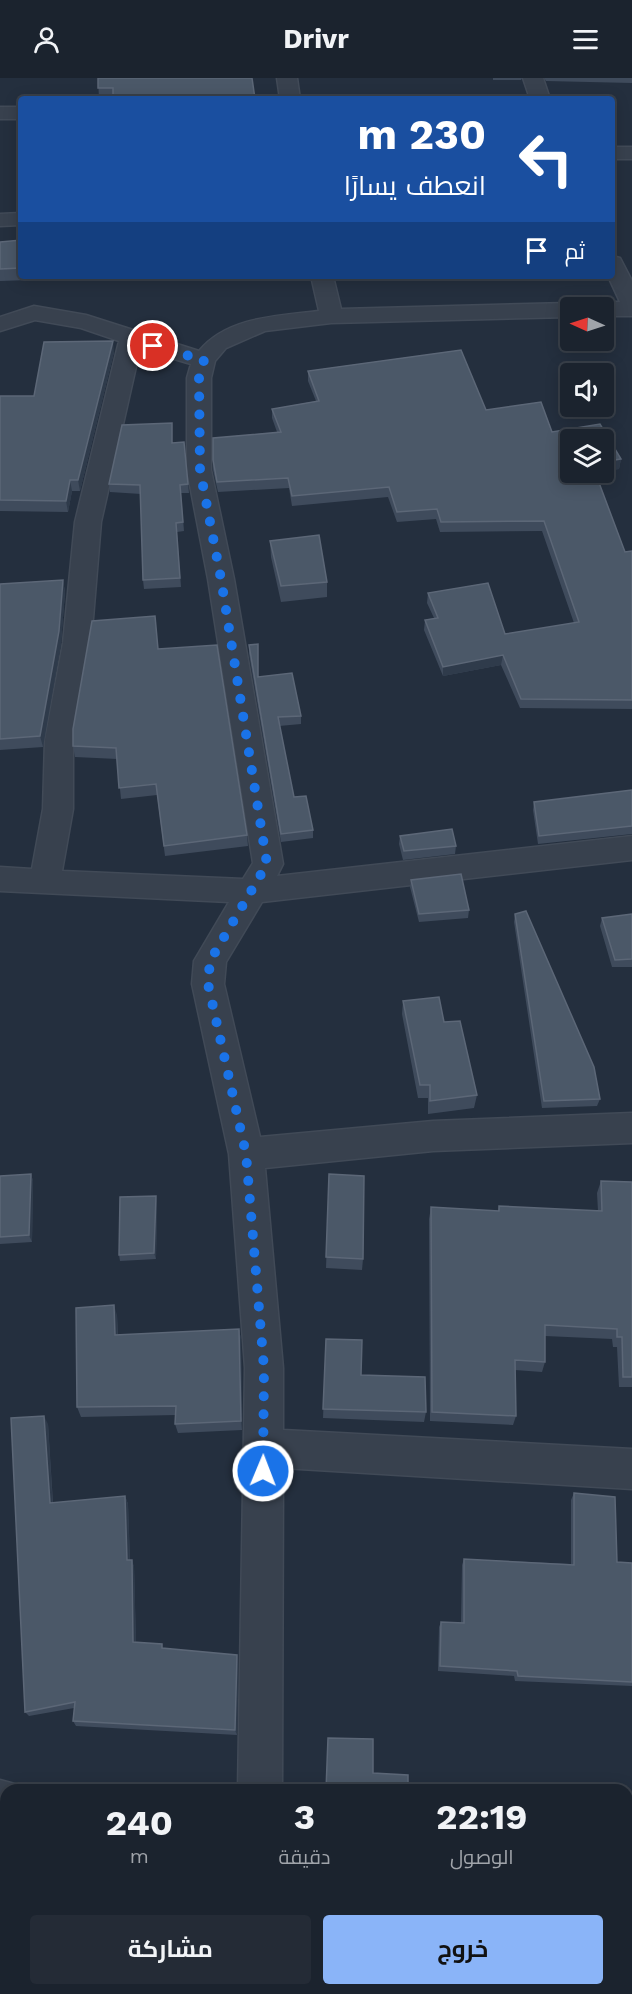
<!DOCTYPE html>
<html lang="ar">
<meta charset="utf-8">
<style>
body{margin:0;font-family:"Work Sans",Cairo,sans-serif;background:#242b36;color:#f1f3f6;direction:rtl;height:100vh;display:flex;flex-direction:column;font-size:22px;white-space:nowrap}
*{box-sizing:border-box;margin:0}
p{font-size:20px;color:#a0a4aa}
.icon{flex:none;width:33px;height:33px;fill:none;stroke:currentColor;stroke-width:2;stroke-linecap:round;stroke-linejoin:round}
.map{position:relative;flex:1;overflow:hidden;direction:ltr}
.panel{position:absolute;left:0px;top:1706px;width:633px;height:212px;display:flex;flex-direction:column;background:#1b232e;border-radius:18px 18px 0 0;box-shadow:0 3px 15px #0003,0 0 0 2px #39404a;direction:rtl}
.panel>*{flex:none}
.banner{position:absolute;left:18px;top:18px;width:597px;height:183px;border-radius:6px;box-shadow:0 3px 15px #0003,0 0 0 2px #39404a;direction:rtl;background:#1a4fa0;color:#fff;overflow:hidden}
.needle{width:39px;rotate:273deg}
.buttons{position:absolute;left:560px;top:219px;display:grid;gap:12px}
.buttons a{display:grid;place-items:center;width:54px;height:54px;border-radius:6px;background:#1b232e;box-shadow:0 3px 15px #0003,0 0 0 2px #39404a;font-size:30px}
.pin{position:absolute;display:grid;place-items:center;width:51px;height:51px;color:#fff;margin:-26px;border:3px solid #fff;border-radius:50%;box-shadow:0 2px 6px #0007}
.me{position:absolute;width:66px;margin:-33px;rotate:1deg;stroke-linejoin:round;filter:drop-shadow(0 0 4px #0008)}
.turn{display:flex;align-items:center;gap:21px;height:126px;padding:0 30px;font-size:27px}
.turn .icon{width:78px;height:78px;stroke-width:2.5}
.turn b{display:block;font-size:42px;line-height:51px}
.then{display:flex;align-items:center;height:57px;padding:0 30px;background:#0003;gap:12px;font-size:22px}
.eta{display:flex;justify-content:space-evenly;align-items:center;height:102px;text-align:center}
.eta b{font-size:36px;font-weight:700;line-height:42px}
.button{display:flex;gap:12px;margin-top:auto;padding:12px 30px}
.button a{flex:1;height:69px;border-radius:6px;background:#8ab4f8;color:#111;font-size:24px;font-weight:700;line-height:69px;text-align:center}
.button a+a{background:#242b36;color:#f1f3f6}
header{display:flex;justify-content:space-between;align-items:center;height:78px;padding:0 30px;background:#1b232e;font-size:27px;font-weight:700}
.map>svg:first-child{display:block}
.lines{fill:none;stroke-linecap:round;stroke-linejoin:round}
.street-casing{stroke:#414a57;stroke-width:3}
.street{fill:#38414e;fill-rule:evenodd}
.wall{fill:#3f4b5c}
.shaded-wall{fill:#2f3b4b}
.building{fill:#4b5868;stroke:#5c6777;stroke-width:1.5}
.route{stroke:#1a73e8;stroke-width:10;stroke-dasharray:0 18}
</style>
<header><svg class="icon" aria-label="menu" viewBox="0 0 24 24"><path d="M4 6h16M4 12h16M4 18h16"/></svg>Drivr<svg class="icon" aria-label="person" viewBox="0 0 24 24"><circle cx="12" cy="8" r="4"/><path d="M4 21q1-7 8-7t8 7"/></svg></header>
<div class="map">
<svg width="632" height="1916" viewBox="0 0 632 1916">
<rect width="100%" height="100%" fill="#242f3e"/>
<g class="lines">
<!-- street casing -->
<g class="street-casing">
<path id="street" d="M277,0H297L300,21H280Z
M523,0H543L550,21H530Z
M0,29H21V41H0Z
M612,69H632V81H612Z
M21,135V147L0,148V136Z
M612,178L620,180L632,203V238H603V230H593L603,224H620L608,198H612Z
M311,198H333L341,231L570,225L579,230H570V239L331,245L265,253L226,270L215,283L211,300V392L234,501L283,786L277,798L632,758V782L262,824L226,884L224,906L260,1059L433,1043L632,1035V1065L433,1073L265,1090L283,1290V1352L632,1371V1411L283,1390L282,1712H238L245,1290L229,1076L192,906L194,883L229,824L0,813V789L32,791L43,731L45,662L63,565L75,444L119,263L81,250L35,242L0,253V239L34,228L86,237L199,273C227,239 277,238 319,233ZM140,271L191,286L187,300V392L208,501L253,785L243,801L62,793L73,731V662L91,565L101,444Z
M0,1702L22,1708L23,1712H6V1746H0Z
M627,1863L632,1864V1910L627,1909Z
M223,1911H269V1916H223Z"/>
</g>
<!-- street -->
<use href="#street" class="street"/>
</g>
<!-- wall -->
<path class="wall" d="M98,0L255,21H99Z
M493,0H522L521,2H493Z
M544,0H632V5L546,3Z
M21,162V198H149L0,203V164Z
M461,272L486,332L541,324L552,354L600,346L621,381L619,391L603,393V362H570V394H595V395L625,474L632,473V631L520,630L501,587L443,598L424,552L425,542L434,540L427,525L428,515L488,505L505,556L574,545L542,453L440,454L436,441L397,444L388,419L292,428L289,410L218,414L213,392V360L277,354L272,340V331L316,323L308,303V293Z
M114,274L80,413H72L68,434L0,433V318H34Z
M172,345V365L184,364L189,415H181L184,453L177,454L181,509L144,511L143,502L141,416L110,414L109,406Z
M270,463L327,504V519L281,524L271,479Z
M63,502L65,514L61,565L43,669L0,672V506Z
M249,567L258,599L301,638V646L279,648L294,719L313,752V760L281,764L249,576Z
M158,571L247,757L248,768L165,778L157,717L121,721L117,681L75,679L73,668Z
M632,712V756L538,766L533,732L534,724Z
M400,758L456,768L455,776L403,782L399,766Z
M411,802L469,832L468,840L419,844L410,809Z
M515,836L600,1021L597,1028L542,1030L514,844Z
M632,836V889H612L600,848L602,840Z
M403,923L444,944L477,1017L474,1030L428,1036V1020H418L402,936Z
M31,1096L33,1103L32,1164L0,1166V1098Z
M329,1096L363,1181L362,1192L326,1190Z
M601,1103L632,1104V1309H619L617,1269H613L612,1261L545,1258V1284L542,1294L515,1292L516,1338L513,1347L430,1343L429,1141L431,1129L498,1133L499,1128L598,1133L597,1115Z
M157,1124L156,1181L120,1183L119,1177Z
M117,1237L118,1257L239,1251L241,1261L242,1352L178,1355L175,1346L176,1337L81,1339L77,1329Z
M326,1261L361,1297L426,1334L424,1344L323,1340Z
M48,1346L53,1425L125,1418L128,1426L130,1482L134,1488L136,1564L164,1570L238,1582L237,1657L76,1648L73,1643L74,1630L29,1638L25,1634Z
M574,1415L617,1484L632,1485V1608L515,1603L514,1598L438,1593L439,1549L441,1544L461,1545L462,1487L464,1481L571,1486V1422Z"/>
<!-- shaded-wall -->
<path class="shaded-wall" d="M113,263L114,274L80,413L78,402Z
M621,381L619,391L603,393V384Z
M70,402L72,413L68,434L66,423Z
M63,502L65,514L61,565L43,669L40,658Z
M503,577L501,587L443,598V589Z
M31,1096L33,1103L32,1164L29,1157Z
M156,1118L157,1124L156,1181L154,1175Z
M114,1227L117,1237L118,1268L115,1257Z
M239,1251L241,1261L242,1352L241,1343Z
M44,1338L48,1346L53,1432L50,1425Z
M125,1418L128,1426L130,1488L127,1482Z
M132,1482L134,1488L136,1569L133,1564Z
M237,1577L238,1582L237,1657L235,1652Z
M66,1911H73L72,1916H66Z"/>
<!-- building -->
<path class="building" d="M98,0H252L255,21H113V10H98Z
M21,162V190L0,191V164Z
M113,263L78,402H70L66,423L0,422V318H34L44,264Z
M461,272L486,332L541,324L552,354L600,346L621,381L603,384V362H570V394H595L625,474L632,473V622L521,621L503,577L443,589L425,542L438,540L428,515L488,505L505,556L579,544L544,443L441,444L437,431L397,434L389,409L292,418L288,400L217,404L213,382V360L281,354L272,331L319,323L308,293Z
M172,345V365L184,364L188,406L180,407L183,444L176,445L180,500L143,502L140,407L109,406L122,347Z
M319,457L327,504L281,508L270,463Z
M63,502L59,553L40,658L0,661V506Z
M155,538L158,571L217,567L247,757L164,768L156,706L119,710L116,670L73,668V651L92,543Z
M258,566V599L292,595L301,638L278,639L294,719L306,718L313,752L281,756L249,567Z
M632,712V748L539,758L534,724Z
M452,751L456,768L404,773L400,758Z
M461,796L469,832L419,836L411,802Z
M526,833L594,989L600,1021L544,1023L515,836Z
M632,836V881L615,882L602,840Z
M439,919L444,944L460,943L477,1017L430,1023V1007H420L403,923Z
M31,1096L29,1157L0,1159V1098Z
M329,1096L364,1098L363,1181L326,1179Z
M601,1103L632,1104V1299H623L622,1259H617V1251L545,1247V1284L515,1282L516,1338L432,1334L431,1129L499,1133V1128L602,1133Z
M156,1118L154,1175L119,1177L120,1119Z
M114,1227L115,1257L239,1251L241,1343L175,1346L176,1328L77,1329L76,1230Z
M326,1261L362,1262L361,1297L425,1299L426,1334L323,1331Z
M44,1338L50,1425L125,1418L127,1482H132L133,1564L162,1566V1570L237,1577L235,1652L73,1643L75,1624L25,1634L11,1340Z
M574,1415L615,1419L617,1484L632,1485V1604L518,1598L517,1593L440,1588L441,1544L464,1545V1481L574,1487Z
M328,1660L373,1661V1695L408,1697V1712H326Z
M0,1784L6,1785V1911H66V1916H0Z
M296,1911H339L338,1916H296Z"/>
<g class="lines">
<!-- route -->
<path class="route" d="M153,268L204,282L199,300L200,392L221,501L267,786L210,883L208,906L246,1076L264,1290L263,1393"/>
</g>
</svg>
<div class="buttons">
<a><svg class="needle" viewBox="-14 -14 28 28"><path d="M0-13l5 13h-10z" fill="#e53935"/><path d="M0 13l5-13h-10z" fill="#a0a4aa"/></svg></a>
<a><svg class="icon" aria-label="sound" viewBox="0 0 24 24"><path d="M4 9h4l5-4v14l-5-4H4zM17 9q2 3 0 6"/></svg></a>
<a><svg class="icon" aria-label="layers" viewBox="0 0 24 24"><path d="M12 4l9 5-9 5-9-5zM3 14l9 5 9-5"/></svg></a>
</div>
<div class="pin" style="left:153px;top:268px;background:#d93025"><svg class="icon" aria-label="arrive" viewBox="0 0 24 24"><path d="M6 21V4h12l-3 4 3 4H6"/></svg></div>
<svg class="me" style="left:263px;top:1393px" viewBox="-20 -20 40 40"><circle r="17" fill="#1a73e8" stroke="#fff" stroke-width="3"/><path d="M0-11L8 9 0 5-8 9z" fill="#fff"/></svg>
<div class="banner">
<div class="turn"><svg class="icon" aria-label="left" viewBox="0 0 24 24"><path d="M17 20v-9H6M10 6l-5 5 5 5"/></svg><div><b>230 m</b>انعطف يسارًا</div></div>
<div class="then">ثم<svg class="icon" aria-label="arrive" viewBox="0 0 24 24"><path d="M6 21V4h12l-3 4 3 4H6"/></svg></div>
</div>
<section class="panel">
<div class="eta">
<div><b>22:19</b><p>الوصول</p></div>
<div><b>3</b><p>دقيقة</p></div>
<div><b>240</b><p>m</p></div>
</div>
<div class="button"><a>خروج</a><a>مشاركة</a></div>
</section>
</div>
